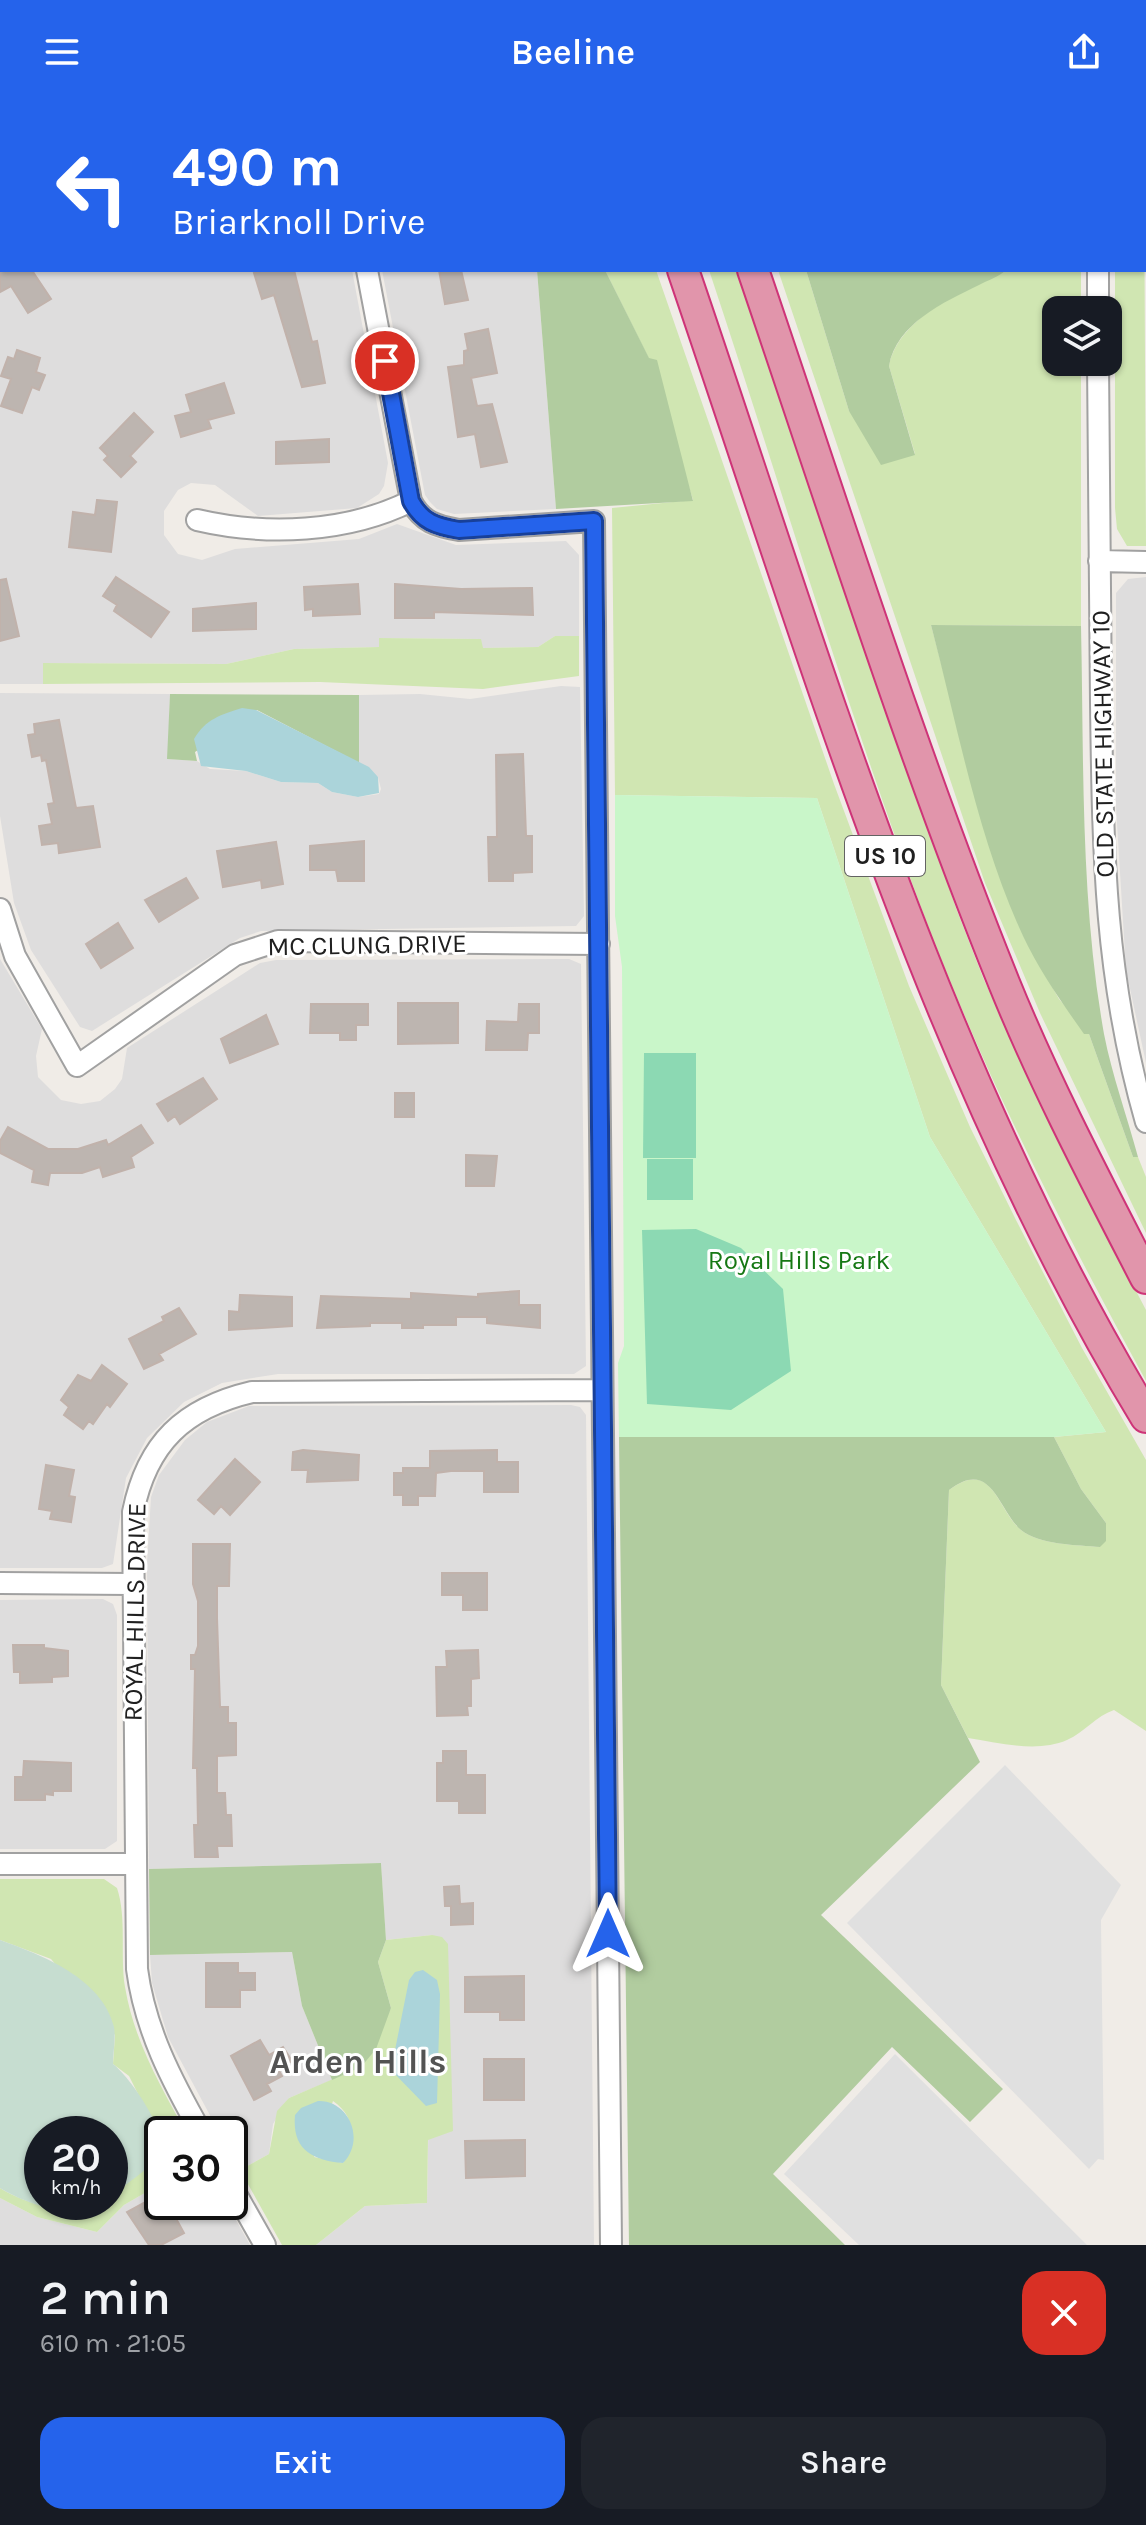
<!DOCTYPE html>
<meta charset="utf-8">
<style>
body{margin:0;font-family:Karla,sans-serif;background:#20242c;color:#f1f3f6;height:100vh;display:flex;flex-direction:column;font-size:30px;white-space:nowrap}
*{box-sizing:border-box;margin:0}
p{font-size:26px;color:#9ea1a6}
.icon{flex:none;width:44px;height:44px;fill:none;stroke:currentColor;stroke-width:2;stroke-linecap:round;stroke-linejoin:round}
.map{position:relative;height:2141px;overflow:hidden}
.sheet{display:flex;flex-direction:column;background:#171b24;flex:1}
.sheet>*{flex:none}
.hud{position:absolute;left:0px;top:0px;width:1146px;height:168px;box-shadow:0 2px 6px #0004;background:#2563eb;color:#fff;overflow:hidden}
.controls{position:absolute;left:1042px;top:192px;display:grid;gap:16px}
.controls a{display:grid;place-items:center;width:80px;height:80px;border-radius:16px;background:#171b24;box-shadow:0 2px 6px #0004;font-size:40px}
.speed{position:absolute;left:24px;top:2012px;display:flex;gap:16px;font-size:40px;font-weight:700;text-align:center}
.speed>*{display:grid;place-content:center;width:104px;height:104px;border-radius:50%;background:#171b24;box-shadow:0 2px 6px #0004;line-height:1}
.speed small{font-size:20px;font-weight:400}
.speed .limit{border:4px solid #111;border-radius:12px;background:#fff;color:#111}
.pin{position:absolute;display:grid;place-items:center;width:68px;height:68px;color:#fff;margin:-34px;border:4px solid #fff;border-radius:50%;box-shadow:0 2px 8px #0007}
.me{position:absolute;width:88px;margin:-44px;rotate:0deg;stroke-linejoin:round;filter:drop-shadow(0 0 6px #0008)}
.turn{display:flex;align-items:center;gap:28px;height:168px;padding:0 40px;font-size:36px}
.turn .icon{width:104px;height:104px;stroke-width:2.5}
.turn b{display:block;font-size:56px;line-height:68px}
.round{display:grid;place-items:center;flex:none;width:84px;height:84px;border-radius:24px;background:#20242c}
.summary{display:flex;align-items:center;justify-content:space-between;height:136px;padding:0 40px}
h1{font-size:48px;font-weight:600;line-height:60px}
.action{display:flex;gap:16px;margin-top:auto;padding:16px 40px}
.action a{flex:1;height:92px;border-radius:24px;background:#2563eb;color:#fff;font-size:32px;font-weight:600;line-height:92px;text-align:center}
.action a+a{background:#20242c;color:#f1f3f6}
header{display:flex;justify-content:space-between;align-items:center;height:104px;padding:0 40px;background:#2563eb;color:#fff;font-size:36px;font-weight:600}
.map>svg:first-child{display:block}
.residential{fill:#dedddd}
.grass{fill:#d0e6b2;fill-rule:evenodd}
.forest{fill:#b1cc9f}
.wetland{fill:#c6ddd0}
.park{fill:#c9f6c9}
.pitch{fill:#8cd9b3}
.parking{fill:#e0e0e0}
.water{fill:#abd4da}
.lines{fill:none;stroke-linecap:round;stroke-linejoin:round}
.river{stroke:#abd4da;stroke-width:34}
.building{fill:#bdb5b0;stroke:#c1b2ab;stroke-width:2}
.minor-casing{stroke:#a1a1a1;stroke-width:24}
.highway-casing{stroke:#ce3478;stroke-width:34}
.minor{stroke:#fff;stroke-width:20}
.highway{stroke:#e195ab;stroke-width:30}
.route-casing{stroke:#184099;stroke-width:20}
.route{stroke:#2563eb;stroke-width:14}
.labels{text-anchor:middle;dominant-baseline:central;stroke-width:6;stroke-linejoin:round;paint-order:stroke}
.shield{fill:#fff;stroke:#636363;stroke-width:2}
.shield-label{font-size:24px;font-weight:bold;fill:#202020}
.street-label{font-size:26px;fill:#202020;stroke:#fff}
.park-label{font-size:26px;fill:#167814;stroke:#fff}
.district-label{font-size:34px;font-weight:bold;fill:#535353;stroke:#fff}
</style>
<header><svg class="icon" aria-label="menu" viewBox="0 0 24 24"><path d="M4 6h16M4 12h16M4 18h16"/></svg>Beeline<svg class="icon" aria-label="share" viewBox="0 0 24 24"><path d="M12 15V3M7 8l5-5 5 5M5 13v7h14v-7"/></svg></header>
<div class="map">
<svg width="1146" height="2141" viewBox="0 0 1146 2141">
<rect width="100%" height="100%" fill="#f0ece7"/>
<!-- residential -->
<path class="residential" d="M0,0L217,2H2V166H352L388,359L384,382L379,390L357,404L258,412L215,381L191,379L178,386L164,407V431L178,450L202,456L235,445L359,435L397,420L456,441L566,437L579,451V532H555L538,543L482,544L480,535L379,534V543L294,545L226,560L44,559L43,580H0Z
M382,166H537L556,405L454,410L437,405L430,398L425,391Z
M1146,473V959L1126,866L1116,703V489L1128,475Z
M561,582L580,583L584,812L576,822L261,827L240,834L92,927L80,923L31,846L14,799L0,712V589L170,590L168,655L197,657L210,665L246,667L281,678L318,679L332,688L358,693L379,690L381,685L378,673L359,659V591L420,590L470,595Z
M0,855L42,925L36,952L38,973L61,996L81,1000L100,997L115,985L122,975L127,944L260,859L276,856L569,855L581,860L586,1262L574,1270H278L222,1279L184,1298L147,1334L126,1374L113,1460L102,1464H0Z
M571,1301L580,1303L586,1311L594,2141H316L365,2102L427,2099L432,1831L386,1836L381,1759L149,1765L147,1460L151,1393L159,1371L185,1336L207,1318L249,1302Z
M103,1495L113,1500L117,1511V1737L105,1745H0V1496Z
M292,1848L302,1902L332,1976L289,1994L273,2020L269,2050L240,2066L230,2048V2030H220L168,1933L152,1879L150,1851Z
M162,2079V2098H226L250,2141H0V2094L37,2113L97,2128L124,2101Z"/>
<!-- grass -->
<path class="grass" d="M1144,66L1146,442H1127L1117,425L1115,404V166H1144Z
M605,166H656L834,680L909,882L970,1023L1016,1116L1082,1244L1146,1356V1627L1114,1606C1096,1612 1085,1628 1067,1636C1037,1649 1000,1639 968,1634L941,1581L949,1386C993,1353 997,1406 1021,1426C1040,1441 1077,1441 1100,1443L1106,1419L1081,1385L1054,1333L1106,1328L930,1033L817,694L615,691L612,404L693,396L649,255Z
M709,166H739L956,804L984,876L1068,1057L1146,1206V1277C1064,1127 986,974 925,814C845,601 781,382 709,166Z
M778,166H806L849,307L915,350L889,262C898,214 965,184 1006,167C1019,161 1064,166 1081,166V206H1056V258H1081V522L931,521L988,736L1023,831L1059,895L1089,930L1133,1053H1138L1146,1073V1129L1040,909L985,779Z
M555,532H579V572L483,585L320,578L43,580V559L226,560L294,545L379,543V534L481,535L483,544L538,543Z
M0,1775H104L117,1784C127,1814 120,1851 125,1883C134,1937 161,1983 187,2030H162V2038L129,1972L113,1960L115,1931L51,1855L0,1836Z
M432,1831L442,1833L448,1840L453,2027L428,2036L427,2099L365,2102L316,2141H282L240,2066L269,2050L277,2007L289,1994L361,1963L391,1904L378,1858L386,1836ZM333,1997C357,2014 354,2035 343,2059L314,2053Z
M162,2042V2079L124,2101L97,2128L37,2113L0,2094V2084C23,2099 86,2120 108,2098C122,2084 140,2066 159,2052Z"/>
<!-- forest -->
<path class="forest" d="M537,166H605L649,254L657,256L693,397L556,405Z
M806,166H1006C999,173 988,176 979,181C944,198 896,220 889,262L915,351L881,361L849,307Z
M931,521L1081,522C1084,657 1080,795 1104,930C1112,971 1127,1012 1138,1053H1133L1089,930H1084C1062,899 1039,866 1023,832C978,735 958,624 931,521Z
M170,590L359,591V659L257,606L195,648L197,657L167,655Z
M619,1333H1054L1081,1385L1106,1419V1437L1100,1443C1077,1441 1040,1441 1021,1426C998,1406 992,1353 949,1386L941,1581L980,1658L821,1811L1003,1985L970,2018L892,1943L773,2070L845,2141H629Z
M381,1759L386,1836L378,1858L391,1904L376,1945L361,1963L332,1976L302,1902L292,1848L150,1851L149,1765Z"/>
<!-- wetland -->
<path class="wetland" d="M0,1836C42,1851 102,1874 114,1923C116,1934 113,1948 113,1960C129,1972 173,2033 158,2052C149,2066 123,2081 110,2094V2030H42V2098H106C82,2121 24,2099 0,2084Z"/>
<!-- park -->
<path class="park" d="M615,691L817,694L930,1033L1106,1328L1054,1333H619L618,1259L624,1242L622,863L615,812Z"/>
<!-- pitch -->
<path class="pitch" d="M644,949H696V1054H643Z
M647,1055H693V1096H647Z
M696,1125L741,1144L783,1185L791,1267L731,1306L647,1300L642,1126Z"/>
<!-- parking -->
<path class="parking" d="M1005,1661L1121,1781L1101,1816L1104,2056L1098,2055L1089,2065L847,1819Z
M895,1950L1087,2141H859L784,2070Z"/>
<!-- water -->
<path class="water" d="M242,604L256,606L369,663L378,673L379,689L358,693L332,688L318,679L281,678L246,667L201,662L194,635C206,615 220,611 242,604Z
M423,1866L437,1876L440,1890L437,1999L426,2002L391,1966L409,1876L415,1868Z
M318,1997C349,1996 366,2036 343,2059C311,2056 292,2045 295,2011L301,2004Z"/>
<g class="lines">
<!-- river -->
<path class="river" d="M1007,0L1008,2
M1144,48L1146,49"/>
</g>
<!-- building -->
<path class="building" d="M0,166H36L33,168L51,195L28,209L11,182L0,188Z
M265,166H294L312,238L317,237L325,279L302,283L274,191L262,195L254,169Z
M439,166H461L468,196L445,200Z
M488,225L497,269L471,274L477,302L492,300L507,358L481,363L475,330L458,333L448,263L464,261V247L468,246L465,230Z
M17,246L40,254L36,268L45,271L39,286L32,283L22,309L1,302L11,275L1,272L8,253L14,255Z
M224,279L234,309L208,316L211,324L181,333L175,312L191,308L186,291Z
M134,309L153,328L130,352L136,358L121,373L104,356L108,352L100,344Z
M329,335V358L276,360V338Z
M97,396L117,398L111,448L69,443L73,408L95,411Z
M116,473L169,508L151,533L114,507L117,501L103,492Z
M6,475L19,532L0,537V476Z
M358,480L360,510L313,512V505L305,506L304,483Z
M395,480L461,485L532,484L533,511L434,508V514H395Z
M256,499V525L193,527V505Z
M59,616L76,704L93,702L100,743L59,749L58,739L42,741L39,722L52,720L48,700L54,699L46,656L42,657L41,651L32,653L28,631L35,630L34,620Z
M523,650L526,732H532V768L513,769V777H489L488,733H497L496,651Z
M364,737V777H338L336,766H310V742Z
M276,738L283,780L262,784L261,776L223,783L217,747Z
M186,774L198,794L159,818L145,796Z
M118,819L133,844L101,864L86,840Z
M398,899H458V939L398,940Z
M311,900H368V921H356V936H340V929H310Z
M519,900H539V929H528L527,946H486L487,917L518,918Z
M266,911L278,940L230,959L221,935Z
M203,974L217,995L180,1020L175,1012L168,1017L157,1000Z
M395,989H414V1013H395Z
M141,1021L153,1039L131,1053L134,1063L103,1073L100,1063L82,1069H50L48,1081L32,1078L34,1066L0,1049V1037L8,1023L48,1045H78L106,1036L108,1041Z
M466,1051L497,1052L494,1082H466Z
M519,1187V1201H540V1224L487,1219V1213H456V1221H423V1224H402V1219H370V1222L317,1224L321,1192L411,1195V1189L478,1193V1190Z
M240,1191L292,1193V1222L229,1226V1207L239,1208Z
M179,1204L196,1230L159,1250L163,1256L144,1265L129,1235L164,1217L162,1213Z
M102,1261L127,1280L110,1303L107,1300L93,1320L89,1317L83,1325L64,1311L69,1303L61,1296L78,1271L91,1277Z
M303,1346L359,1351L358,1376L307,1378L308,1366H292L293,1348Z
M497,1346V1358H518V1388H484V1367H451L436,1369L435,1392H418V1401H403V1391H394V1369H403V1364H430V1347Z
M235,1355L260,1378L230,1411L221,1402L214,1410L198,1396Z
M46,1361L74,1366L69,1392L75,1393L71,1418L50,1415L52,1407L39,1405Z
M193,1440H230L229,1482H217V1514L220,1603H228V1619H236V1651L217,1652V1689H225L226,1711H231L232,1742H217L218,1753H195L194,1721H198L197,1664H193L195,1565H191V1551H195L198,1542V1497L193,1480Z
M442,1469H487V1506H463V1491H442Z
M13,1541H44V1544L68,1547V1572L52,1573V1578L20,1579V1568H14Z
M478,1546L479,1574L471,1575V1602H467L468,1611L437,1612L436,1563H447L446,1547Z
M443,1647H466V1671H485V1709H459V1697H437V1659H443Z
M24,1657L71,1659V1687H53V1691L45,1690V1696H15V1673H23Z
M459,1782L460,1800L473,1799V1820L451,1821V1802H445L444,1783Z
M206,1859H238V1869H255V1886H240V1903H206Z
M524,1872V1916H500V1908H465V1873Z
M260,1936L269,1951L283,1943L292,1957L278,1965L282,1972L267,1980L271,1987L254,1996L231,1952Z
M484,1955H524V1996H484Z
M525,2036V2072L466,2074L465,2037Z
M162,2089V2098H167L184,2129L161,2141H149L127,2108Z"/>
<g class="lines">
<!-- minor casing -->
<g class="minor-casing">
<path id="minor" d="M241,0L244,2
M1097,0V2
M367,166L411,397C422,418 436,422 459,426L594,417L611,2141
M1098,166V206
M1098,258C1099,371 1100,484 1101,598C1103,747 1104,872 1146,1018
M197,416C266,432 347,429 411,397
M1099,457L1146,458
M0,805L15,852L77,962L235,851L278,837L599,840
M0,1479L131,1480
M0,1760H134
M202,2030C172,1977 145,1926 137,1865L133,1408C147,1339 184,1304 252,1288L602,1286
M230,2079L265,2141"/>
</g>
<!-- highway casing -->
<g class="highway-casing">
<path id="highway" d="M626,0L627,2
M695,0L696,2
M683,166C816,555 931,959 1146,1313
M753,166C834,404 910,646 1004,879C1045,980 1096,1077 1146,1174"/>
</g>
<!-- minor -->
<use href="#minor" class="minor"/>
<!-- highway -->
<use href="#highway" class="highway"/>
</g>
<g class="lines">
<!-- route casing -->
<g class="route-casing">
<path id="route" d="M385,257L411,397C422,418 436,422 459,426L594,417L608,1830"/>
</g>
<!-- route -->
<use href="#route" class="route"/>
</g>
<g class="labels">
<!-- shield labels -->
<rect class="shield" x="845" y="732" width="80" height="40" rx="6"/>
<g class="shield-label">
<text x="885" y="752">US 10</text>
</g>
<!-- street labels -->
<g class="street-label">
<text transform="translate(1103 640) rotate(-91)">OLD STATE HIGHWAY 10</text>
<text transform="translate(367 841) rotate(-1)">MC CLUNG DRIVE</text>
<text transform="translate(135 1508) rotate(-89)">ROYAL HILLS DRIVE</text>
</g>
<!-- park labels -->
<g class="park-label">
<text x="799" y="1156">Royal Hills Park</text>
</g>
<!-- district labels -->
<g class="district-label">
<text x="358" y="1958">Arden Hills</text>
</g>
</g>
</svg>
<div class="controls">
<a><svg class="icon" aria-label="layers" viewBox="0 0 24 24"><path d="M12 4l9 5-9 5-9-5zM3 14l9 5 9-5"/></svg></a>
</div>
<div class="speed"><div>20<small>km/h</small></div><div class="limit">30</div></div>
<div class="pin" style="left:385px;top:257px;background:#d93025"><svg class="icon" aria-label="arrive" viewBox="0 0 24 24"><path d="M6 21V4h12l-3 4 3 4H6"/></svg></div>
<svg class="me" style="left:608px;top:1830px" viewBox="-20 -20 40 40"><path d="M0-17L14 15 0 8-14 15z" fill="#2563eb" stroke="#fff" stroke-width="4"/></svg>
<div class="hud">
<div class="turn"><svg class="icon" aria-label="left" viewBox="0 0 24 24"><path d="M17 20v-9H6M10 6l-5 5 5 5"/></svg><div><b>490 m</b>Briarknoll Drive</div></div>
</div>
</div>
<section class="sheet">
<div class="summary"><div><h1>2 min</h1><p>610 m · 21:05</p></div><a class="round" style="background:#d93025;color:#fff"><svg class="icon" aria-label="close" viewBox="0 0 24 24"><path d="M6 6l12 12M18 6L6 18"/></svg></a></div>
<div class="action"><a>Exit</a><a>Share</a></div>
</section>
